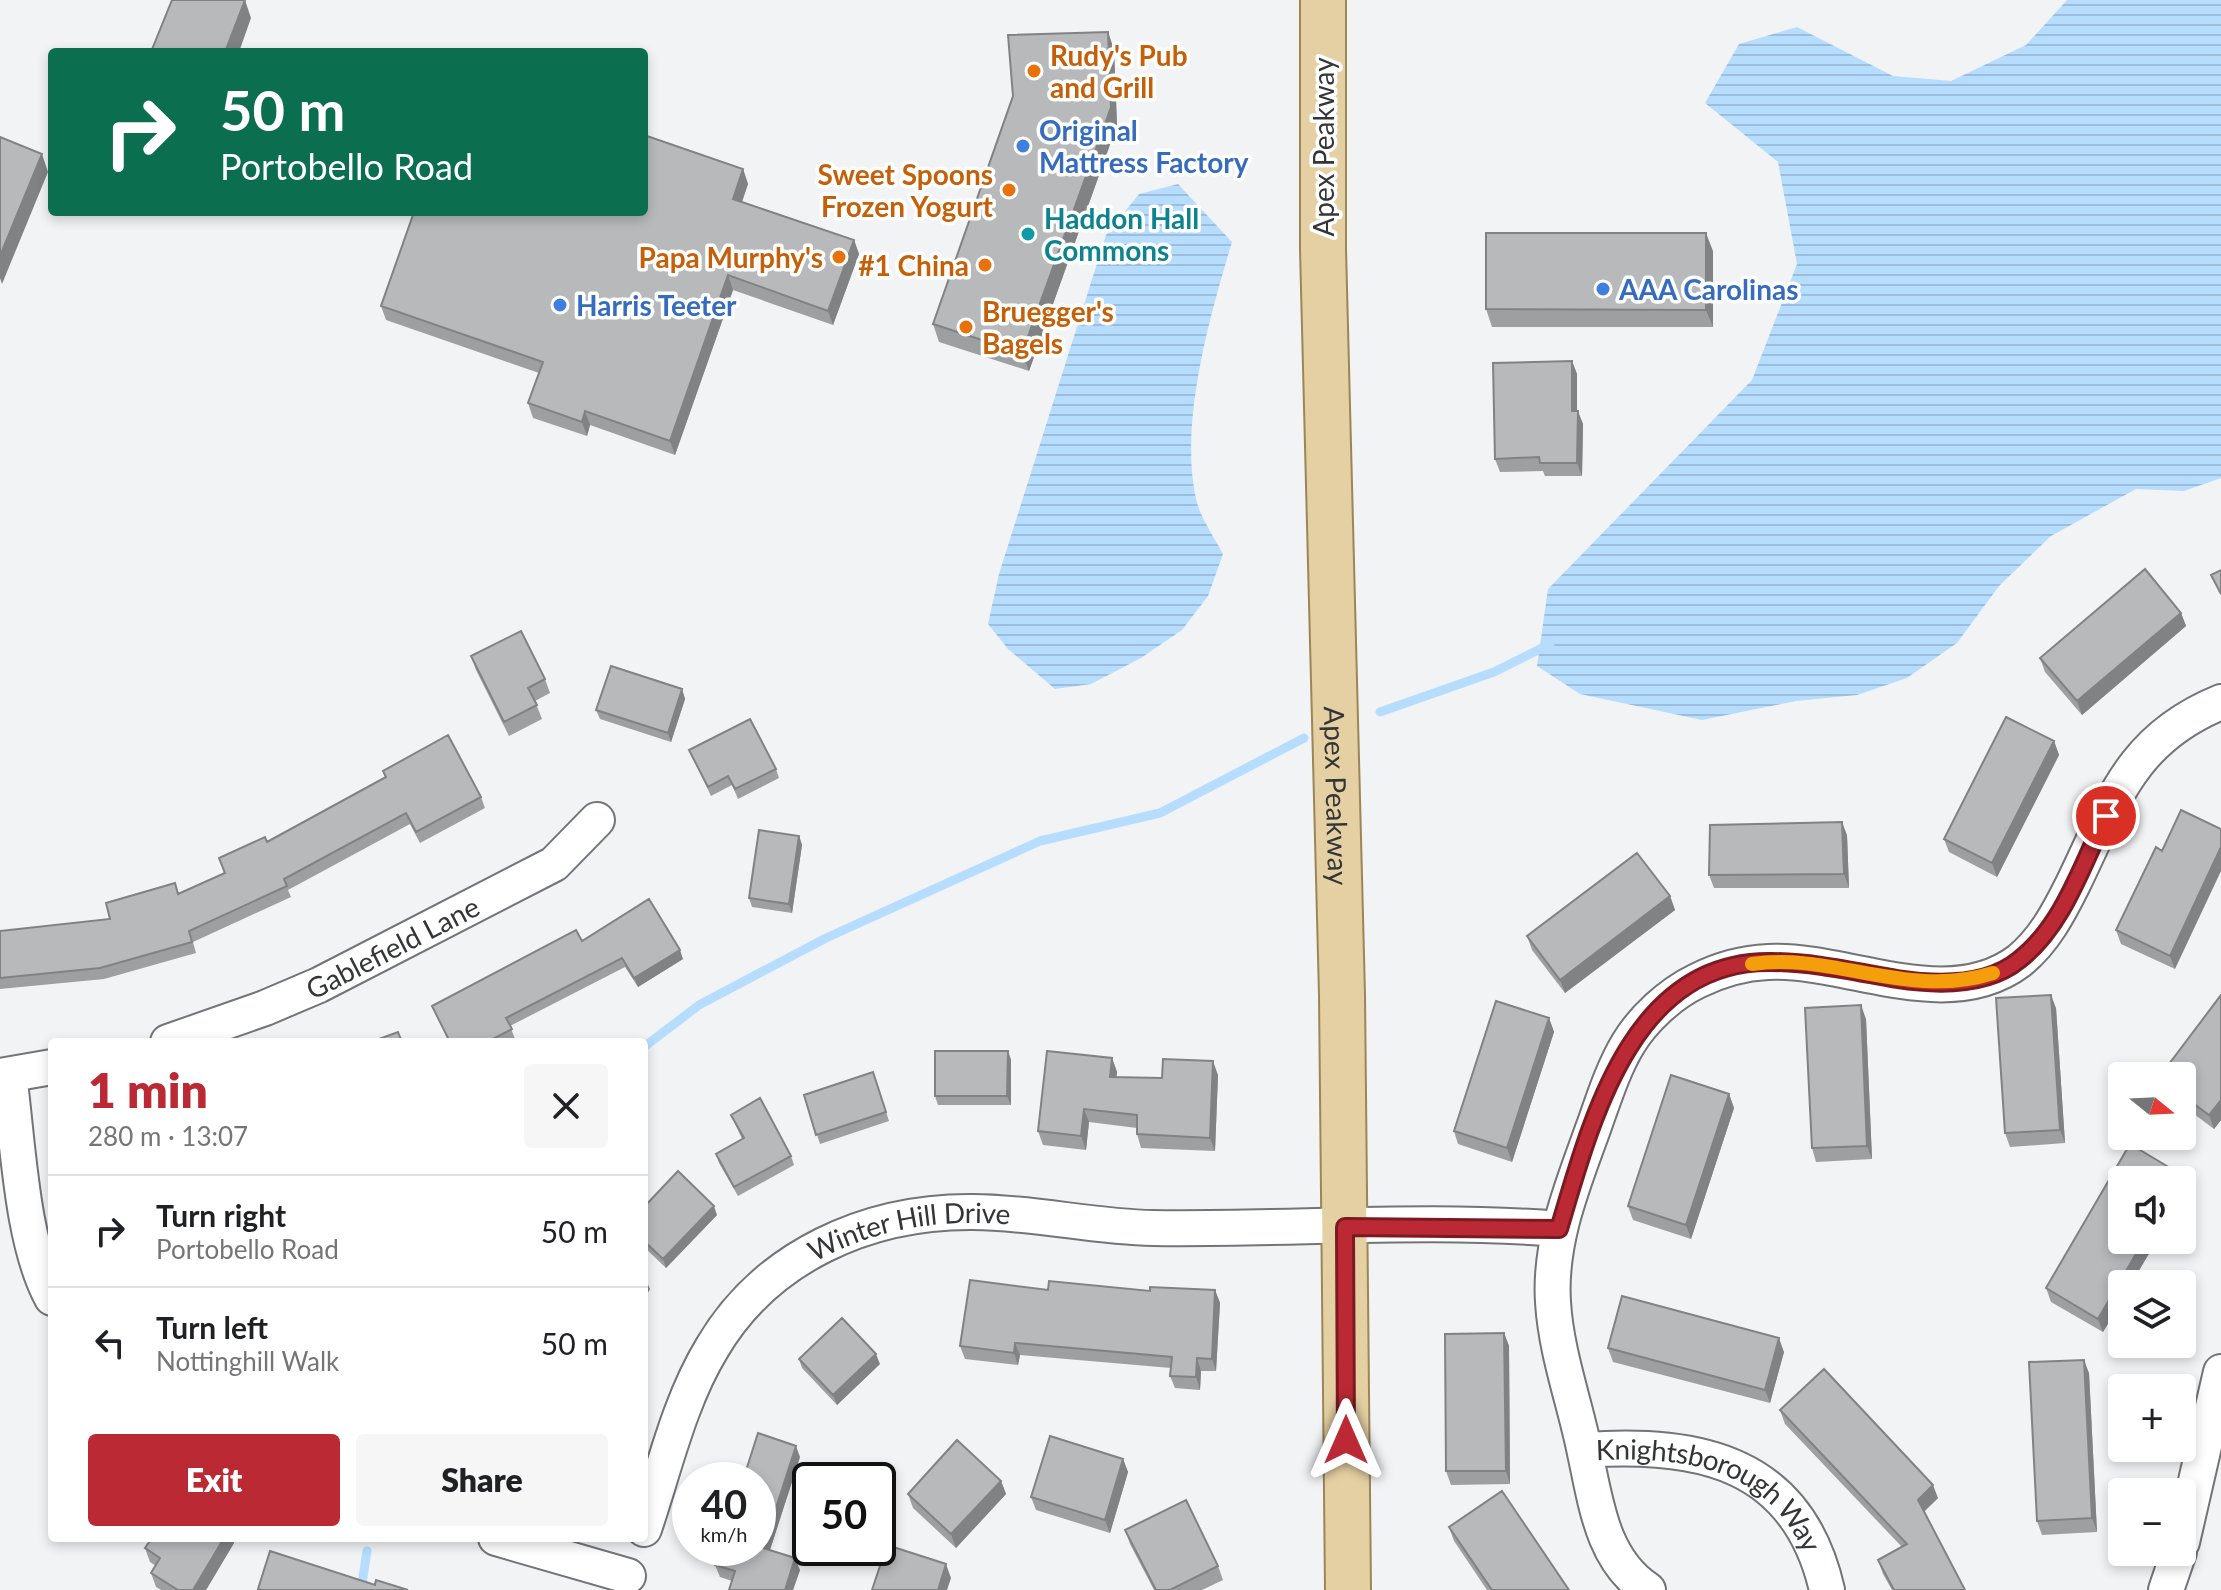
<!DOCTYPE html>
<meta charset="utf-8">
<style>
body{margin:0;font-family:Lato,sans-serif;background:#f6f6f6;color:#202124;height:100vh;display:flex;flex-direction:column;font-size:30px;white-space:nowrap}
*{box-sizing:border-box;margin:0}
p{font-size:26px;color:#757577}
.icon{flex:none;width:44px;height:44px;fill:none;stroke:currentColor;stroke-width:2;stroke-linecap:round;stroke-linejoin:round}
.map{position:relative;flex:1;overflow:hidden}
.details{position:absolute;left:48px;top:1038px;width:600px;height:504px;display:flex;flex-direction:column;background:#fff;border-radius:8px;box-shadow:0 4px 12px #0003}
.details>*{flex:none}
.hud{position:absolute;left:48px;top:48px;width:600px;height:168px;border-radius:8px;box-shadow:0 4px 12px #0003;background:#0b6e4f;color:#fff;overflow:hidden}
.needle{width:52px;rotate:108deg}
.controls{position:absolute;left:2108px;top:1062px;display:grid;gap:16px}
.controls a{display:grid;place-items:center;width:88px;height:88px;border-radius:8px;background:#fff;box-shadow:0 4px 12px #0003;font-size:40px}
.speed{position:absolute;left:672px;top:1462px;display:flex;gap:16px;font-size:40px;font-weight:700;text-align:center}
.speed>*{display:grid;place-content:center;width:104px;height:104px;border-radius:50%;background:#fff;box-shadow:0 4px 12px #0003;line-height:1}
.speed small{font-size:20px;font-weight:400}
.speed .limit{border:4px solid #111;border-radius:12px;background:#fff;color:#111}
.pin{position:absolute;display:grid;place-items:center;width:68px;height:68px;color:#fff;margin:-34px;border:4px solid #fff;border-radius:50%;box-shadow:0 2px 8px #0007}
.me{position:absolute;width:88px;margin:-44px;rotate:0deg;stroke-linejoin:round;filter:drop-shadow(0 0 6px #0008)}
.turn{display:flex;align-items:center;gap:28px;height:168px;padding:0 40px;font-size:36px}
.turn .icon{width:104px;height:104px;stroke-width:2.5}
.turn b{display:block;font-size:56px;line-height:68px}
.round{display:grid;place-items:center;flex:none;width:84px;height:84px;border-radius:8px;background:#f6f6f6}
.summary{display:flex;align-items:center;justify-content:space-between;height:136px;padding:0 40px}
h1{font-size:48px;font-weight:800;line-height:60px;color:#bb2a34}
.button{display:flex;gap:16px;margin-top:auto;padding:16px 40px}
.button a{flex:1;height:92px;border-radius:8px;background:#bb2a34;color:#fff;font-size:32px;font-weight:800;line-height:92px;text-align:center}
.button a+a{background:#f6f6f6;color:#202124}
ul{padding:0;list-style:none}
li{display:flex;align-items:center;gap:24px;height:112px;padding:0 40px;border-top:2px solid #e0e0e0}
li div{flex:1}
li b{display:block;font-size:30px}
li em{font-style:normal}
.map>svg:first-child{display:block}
.water{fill:url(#water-rules)}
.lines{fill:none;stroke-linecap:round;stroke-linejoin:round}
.stream{stroke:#b6ddfe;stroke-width:9}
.minor-casing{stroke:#737477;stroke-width:38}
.major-casing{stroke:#9c8556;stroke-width:48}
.minor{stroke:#fff;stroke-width:34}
.major{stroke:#e5d0a4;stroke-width:44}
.wall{fill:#9d9fa1}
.shaded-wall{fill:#808283}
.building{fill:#b7b9bb;stroke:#808283;stroke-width:2}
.route-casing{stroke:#7a1b22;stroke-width:20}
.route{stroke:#bb2a34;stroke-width:14}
.slow{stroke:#f59e0b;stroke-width:14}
.food-dot{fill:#e8710a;stroke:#fff;stroke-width:3}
.shop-dot{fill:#3f7fe0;stroke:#fff;stroke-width:3}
.culture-dot{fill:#0f9aa8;stroke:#fff;stroke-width:3}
.labels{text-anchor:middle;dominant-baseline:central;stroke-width:7;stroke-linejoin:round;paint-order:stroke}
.food-label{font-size:28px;font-weight:bold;fill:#c56008;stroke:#fff;text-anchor:end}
.shop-label{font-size:28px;font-weight:bold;fill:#366cbe;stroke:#fff;text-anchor:start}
.street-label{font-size:28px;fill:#343536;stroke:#fff}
.culture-label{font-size:28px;font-weight:bold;fill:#0d838f;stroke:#fff;text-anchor:start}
</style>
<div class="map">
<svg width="2221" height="1590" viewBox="0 0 2221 1590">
<defs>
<pattern id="water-rules" width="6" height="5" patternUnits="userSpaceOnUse" patternTransform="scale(2)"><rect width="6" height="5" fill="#b6ddfe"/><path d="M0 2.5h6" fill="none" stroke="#9dbeda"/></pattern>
</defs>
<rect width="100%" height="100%" fill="#f1f3f5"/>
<!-- water -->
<path class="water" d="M2067,0H2221V478L2184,491L2136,489L2051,536L1999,586L1957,643L1907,678L1857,695L1796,701L1702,720L1580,694L1537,666L1548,589L1752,380L1797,264L1778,162L1705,103L1739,44L1797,27L1893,76L1951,81L2026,45Z
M1178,184L1232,242C1210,315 1179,423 1196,499C1200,517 1214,537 1223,554L1208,596L1182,630L1141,658L1091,684L1055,689L1008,649L988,624L999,574L1106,235L1139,194Z"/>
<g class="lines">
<!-- stream -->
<path class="stream" d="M1380,712L1494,672L1550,644
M644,1047L699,1005L826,938L1040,841L1160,813L1304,738
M361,1590L367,1551"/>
<!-- minor casing -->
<g class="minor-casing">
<g id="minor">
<path id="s1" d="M168,1042L265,1008L319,985L554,864L597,820"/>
<path d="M9,1075C18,1140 21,1242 52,1298"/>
<path d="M0,1076L52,1067"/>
<path id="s2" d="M1585,1450C1701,1442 1798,1463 1827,1590"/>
<path id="s3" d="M644,1529C664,1470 679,1402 712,1348C766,1256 868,1211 973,1212C1033,1212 1092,1227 1153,1228C1288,1230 1425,1218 1559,1229"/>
<path d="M496,1538L628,1576"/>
<path d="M2182,1542L2221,1372"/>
<path d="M1648,1590C1602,1560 1596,1503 1585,1453C1575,1403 1556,1353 1553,1302C1549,1240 1574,1182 1594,1126C1604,1098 1613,1069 1628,1044C1643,1019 1670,994 1697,981C1719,970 1743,963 1768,962C1847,958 1947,1015 2019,961C2044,941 2059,912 2073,884C2113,802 2130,739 2221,702"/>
<path d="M2166,1590L2179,1552"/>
</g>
</g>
<!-- major casing -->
<g class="major-casing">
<g id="major">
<path id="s4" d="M1323,0V249L1342,995L1348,1590"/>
</g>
</g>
<!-- minor -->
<use href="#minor" class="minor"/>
<!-- major -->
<use href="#major" class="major"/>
</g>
<!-- wall -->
<path class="wall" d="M1108,32L1114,50L1117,125L1029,371L939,342L933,324Z
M743,169L748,184L742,202L854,240L859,254L833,325L733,290L675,455L590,425L587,436L533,418L528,403L539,373L386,320L381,306Z
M1713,251V327H1492L1486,309Z
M1572,361L1577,374V411L1583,424L1582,476H1545L1543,471L1500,472L1495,459Z
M2181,613L2186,626L2082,715L2045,672L2040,658Z
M471,656L545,679L550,693L535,701L542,719L509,736L476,670Z
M682,689L685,699L671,742L600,719L596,710Z
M2054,741L2059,755L1997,877L1949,852L1944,839Z
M689,750L776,769L779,778L738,799L732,785L711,796Z
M383,771L481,797L485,808L420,843L410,824L288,890L291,897L193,942L196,953L104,979L0,989V931L110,919L175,883L179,894L224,873L219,858L267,842L385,777Z
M1847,835L1849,888H1714L1709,875Z
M799,836L802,845L792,913L752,907L749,898Z
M2162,851L2175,969L2121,944L2116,930Z
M1670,896L1675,910L1565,993L1532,950L1527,936Z
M582,941L683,959L638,987L625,967L510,1026L515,1039L508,1042H449L432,1006Z
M2221,995V1120L2214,1129L2182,1105V1076Z
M2056,1008L2065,1143L2010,1147L2005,1133Z
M1549,1018L1554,1032L1512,1162L1458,1144L1454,1131Z
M1866,1019L1872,1159L1816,1162L1812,1148Z
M1008,1051L1011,1060V1105H938L935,1096Z
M1112,1058L1117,1072L1116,1077L1162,1078L1218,1075L1215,1151L1141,1148L1137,1134V1128L1089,1122L1086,1150L1043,1145L1038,1131Z
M873,1072L889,1121L820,1144L804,1095Z
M1729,1094L1734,1108L1691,1239L1633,1220L1628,1206Z
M731,1115L791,1156L794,1165L738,1196L719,1163L716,1154L742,1139Z
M2182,1175L2187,1188L2182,1197V1180L2157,1240L2131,1284H2122V1300L2103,1332L2051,1302L2046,1288Z
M644,1207L717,1215L666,1268L644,1247Z
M1048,1290H1215L1220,1303L1216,1371H1201L1200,1390L1175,1388L1170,1376L1171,1368L1020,1355L1018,1365L965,1359L960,1346Z
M1504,1333L1509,1346L1510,1484L1451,1485L1446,1471Z
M1608,1348L1784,1352L1770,1403L1613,1362Z
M799,1359L880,1364L837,1405L802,1368Z
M2089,1373L2097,1532L2042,1535L2037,1521Z
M1780,1410L1938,1498L1924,1512L1965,1590H1892L1883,1574L1878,1560L1902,1547L1785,1424Z
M800,1457L770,1550L800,1570L793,1590H729L732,1581L720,1577L715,1565Z
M1123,1459L1128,1472L1110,1533L1036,1510L1031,1497Z
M1001,1481L1006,1494L956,1548L913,1508L908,1494Z
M1449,1527L1569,1590H1487L1454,1541Z
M1125,1530L1218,1566L1223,1580L1202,1590H1154L1130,1544Z
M234,1543L206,1590H161L156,1587L151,1573L156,1566L150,1562L145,1548Z"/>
<!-- shaded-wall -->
<path class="shaded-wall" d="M245,0L251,18L239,52H225Z
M1108,32L1114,50L1117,125L1029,371L1022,353Z
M42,154L48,172L2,284L0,278V256Z
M743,169L748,184L738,213L733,199Z
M1706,233L1713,251V327L1706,310Z
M854,240L859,254L833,325L828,311Z
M728,275L733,290L675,455L670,441Z
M1572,361L1577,374V425L1572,411Z
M585,411L590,425L587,436L582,422Z
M1578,411L1583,424L1582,476L1577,463Z
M2181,613L2186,626L2082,715L2077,701Z
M682,689L685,699L671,742L668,733Z
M2054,741L2059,755L1997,877L1992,863Z
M1842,822L1847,835L1849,888L1844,874Z
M799,836L802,845L792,913L789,904Z
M2221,847V871L2175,969L2170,956Z
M1670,896L1675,910L1565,993L1560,980Z
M680,950L683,959L638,987L634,978Z
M2051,995L2056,1008L2065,1143L2060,1130Z
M1861,1005L1866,1019L1872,1159L1867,1146Z
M1549,1018L1554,1032L1512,1162L1507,1148Z
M1008,1051L1011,1060V1105L1007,1096Z
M1112,1058L1117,1072L1115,1090L1110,1077Z
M1213,1061L1218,1075L1215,1151L1210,1138Z
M1729,1094L1734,1108L1691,1239L1686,1225Z
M2221,1100V1120L2214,1129L2209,1115Z
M1084,1109L1089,1122L1086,1150L1081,1136Z
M2182,1175L2187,1188L2182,1197V1180H2179Z
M714,1206L717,1215L666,1268L663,1259Z
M2144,1240H2157L2131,1284H2122V1300L2103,1332L2098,1319Z
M646,1280L650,1289L644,1300V1285Z
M1215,1290L1220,1303L1216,1371L1212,1359Z
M1504,1333L1509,1346L1510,1484L1506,1471Z
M1779,1338L1784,1352L1770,1403L1765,1390Z
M1015,1343L1020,1355L1018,1365L1014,1353Z
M876,1354L880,1364L837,1405L833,1395Z
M1197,1358L1201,1371L1200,1390L1196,1377Z
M2084,1360L2089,1373L2097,1532L2092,1518Z
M796,1446L800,1457L767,1559L763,1548Z
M1123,1459L1128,1472L1110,1533L1105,1520Z
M1001,1481L1006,1494L956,1548L951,1534Z
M1933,1485L1938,1498L1922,1513L1918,1500Z
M224,1538H232L234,1543L206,1590H193Z
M795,1558L800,1570L793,1590H785Z
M946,1564L951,1578L947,1590H938Z"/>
<!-- building -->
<path class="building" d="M172,0H245L225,52H151Z
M1108,32L1111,107L1022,353L933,324L1013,96L1008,35Z
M644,135L743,169L733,199L854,240L828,311L728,275L670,441L585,411L582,422L528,403L543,362L381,306L414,212H644Z
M0,137L42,154L0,256Z
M1486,233H1706V310L1486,309Z
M1572,361V411H1578L1577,463H1540L1539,457L1495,459L1493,363Z
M2145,569L2181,613L2077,701L2040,658Z
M2221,570V594L2211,575Z
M521,631L545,679L528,688L537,705L504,722L471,656Z
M611,666L682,689L668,733L596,710Z
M2006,717L2054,741L1992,863L1944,839Z
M750,719L776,769L735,789L728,776L708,787L689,750Z
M448,735L481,797L416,832L406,813L284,879L287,886L189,931L192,942L100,968L0,978V931L110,919L106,903L175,883L178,894L225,873L219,858L265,837L267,842L386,777L383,771Z
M2181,810L2221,829V847L2170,956L2116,930L2156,847L2162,851Z
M1842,822L1844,874L1709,875L1710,825Z
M759,830L799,836L789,904L749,898Z
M1637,853L1670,896L1560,980L1527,936Z
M649,899L680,950L634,978L622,958L506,1018L512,1029L487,1042H450L432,1006L576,930L582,941Z
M2051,995L2060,1130L2005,1133L1996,998Z
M2221,995V1100L2209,1115L2182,1095V1076H2160Z
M1496,1001L1549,1018L1507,1148L1454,1131Z
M1861,1005L1867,1146L1812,1148L1805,1008Z
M398,1032L402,1042H371Z
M935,1051H1008L1007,1096H935Z
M1047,1051L1112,1058L1110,1077L1162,1078L1163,1059L1213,1061L1210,1138L1137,1134V1115L1084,1109L1081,1136L1038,1131Z
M873,1072L886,1112L816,1135L804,1095Z
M1671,1075L1729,1094L1686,1225L1628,1206Z
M760,1098L791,1156L734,1187L716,1154L744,1138L731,1115Z
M2130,1144L2182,1175L2179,1180H2122V1240H2144L2098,1319L2046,1288Z
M678,1171L714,1206L663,1259L644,1241V1207Z
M970,1280L1048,1290L1049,1281L1150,1291V1287L1215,1290L1212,1359L1197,1358L1196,1377L1170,1376L1172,1357L1015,1343L1014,1353L960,1346Z
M1622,1296L1779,1338L1765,1390L1608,1348Z
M842,1318L876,1354L833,1395L799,1359Z
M1504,1333L1506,1471H1446L1445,1334Z
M2084,1360L2092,1518L2037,1521L2029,1362Z
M1824,1369L1933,1485L1918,1500L1965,1590H1894L1878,1560L1907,1544L1780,1410Z
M758,1433L796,1446L763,1548L795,1558L785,1590H729L735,1571L715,1565L721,1548H758V1480H743Z
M1050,1436L1123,1459L1105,1520L1031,1497Z
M957,1440L1001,1481L951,1534L908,1494Z
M1502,1491L1569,1590H1492L1449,1527Z
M1186,1500L1218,1566L1170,1590H1156L1125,1530Z
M152,1538H224L193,1590H178L151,1573L160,1558L145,1548Z
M887,1545L946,1564L938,1590H872Z
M270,1551L375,1585L376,1580L408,1590H262L258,1589Z"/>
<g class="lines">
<!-- route casing -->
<g class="route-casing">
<path id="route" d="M1346,1440L1345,1227L1559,1229C1591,1122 1631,960 1771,962C1813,962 1856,972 1897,979C1936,985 1986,987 2019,960C2063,926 2082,865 2106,816"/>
</g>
<!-- route -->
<use href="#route" class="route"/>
<!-- slow -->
<path class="slow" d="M1752,964C1834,952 1908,1000 1993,973"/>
</g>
<!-- markers -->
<g class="food-dot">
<circle cx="1034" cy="71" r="8"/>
<circle cx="1009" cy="190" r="8"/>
<circle cx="839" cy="257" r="8"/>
<circle cx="985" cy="265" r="8"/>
<circle cx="966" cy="327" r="8"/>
</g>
<g class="shop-dot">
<circle cx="1023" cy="146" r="8"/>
<circle cx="1603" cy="289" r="8"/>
<circle cx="560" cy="305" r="8"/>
</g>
<circle class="culture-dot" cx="1028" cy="234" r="8"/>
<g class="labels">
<!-- food labels -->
<g class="food-label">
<text x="1050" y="55" text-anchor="start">Rudy's Pub<tspan x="1050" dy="32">and Grill</tspan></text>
<text x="993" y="174">Sweet Spoons<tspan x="993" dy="32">Frozen Yogurt</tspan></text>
<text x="823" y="257">Papa Murphy's</text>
<text x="969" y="265">#1 China</text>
<text x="982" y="311" text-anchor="start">Bruegger's<tspan x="982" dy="32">Bagels</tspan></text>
</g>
<!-- shop labels -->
<g class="shop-label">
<text x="1039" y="130">Original<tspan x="1039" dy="32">Mattress Factory</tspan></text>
<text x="1619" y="289">AAA Carolinas</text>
<text x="576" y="305">Harris Teeter</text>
</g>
<!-- street labels -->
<g class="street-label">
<text transform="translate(1323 147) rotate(-90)">Apex Peakway</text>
<text stroke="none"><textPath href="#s4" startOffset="796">Apex Peakway</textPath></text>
<text stroke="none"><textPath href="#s1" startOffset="244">Gablefield Lane</textPath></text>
<text stroke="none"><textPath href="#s3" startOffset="436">Winter Hill Drive</textPath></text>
<text stroke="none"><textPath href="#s2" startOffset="140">Knightsborough Way</textPath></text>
</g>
<!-- culture labels -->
<g class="culture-label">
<text x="1044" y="218">Haddon Hall<tspan x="1044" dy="32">Commons</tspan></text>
</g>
</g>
</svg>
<div class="controls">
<a><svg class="needle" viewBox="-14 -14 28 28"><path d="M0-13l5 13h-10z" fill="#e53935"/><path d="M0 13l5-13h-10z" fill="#757577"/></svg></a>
<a><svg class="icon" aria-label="sound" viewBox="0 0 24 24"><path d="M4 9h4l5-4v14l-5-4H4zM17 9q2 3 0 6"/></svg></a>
<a><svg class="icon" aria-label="layers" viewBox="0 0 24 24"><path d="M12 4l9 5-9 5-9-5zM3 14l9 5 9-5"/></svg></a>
<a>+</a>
<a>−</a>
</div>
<div class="speed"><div>40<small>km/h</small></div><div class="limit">50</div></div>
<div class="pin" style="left:2106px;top:816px;background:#d93025"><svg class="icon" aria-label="arrive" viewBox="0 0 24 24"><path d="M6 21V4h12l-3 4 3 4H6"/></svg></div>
<svg class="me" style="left:1346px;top:1440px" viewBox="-20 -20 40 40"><path d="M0-17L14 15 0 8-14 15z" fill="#bb2a34" stroke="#fff" stroke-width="4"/></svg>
<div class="hud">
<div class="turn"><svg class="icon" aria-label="right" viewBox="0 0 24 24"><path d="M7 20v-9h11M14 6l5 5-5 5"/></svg><div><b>50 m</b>Portobello Road</div></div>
</div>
<section class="details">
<div class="summary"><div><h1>1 min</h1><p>280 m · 13:07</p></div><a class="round"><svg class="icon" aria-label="close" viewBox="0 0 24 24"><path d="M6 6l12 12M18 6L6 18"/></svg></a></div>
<ul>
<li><svg class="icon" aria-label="right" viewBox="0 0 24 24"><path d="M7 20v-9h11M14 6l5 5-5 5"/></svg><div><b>Turn right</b><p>Portobello Road</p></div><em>50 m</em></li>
<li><svg class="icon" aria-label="left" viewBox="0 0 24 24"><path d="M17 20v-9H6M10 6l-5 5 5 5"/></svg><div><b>Turn left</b><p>Nottinghill Walk</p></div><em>50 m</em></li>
</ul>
<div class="button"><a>Exit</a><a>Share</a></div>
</section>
</div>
